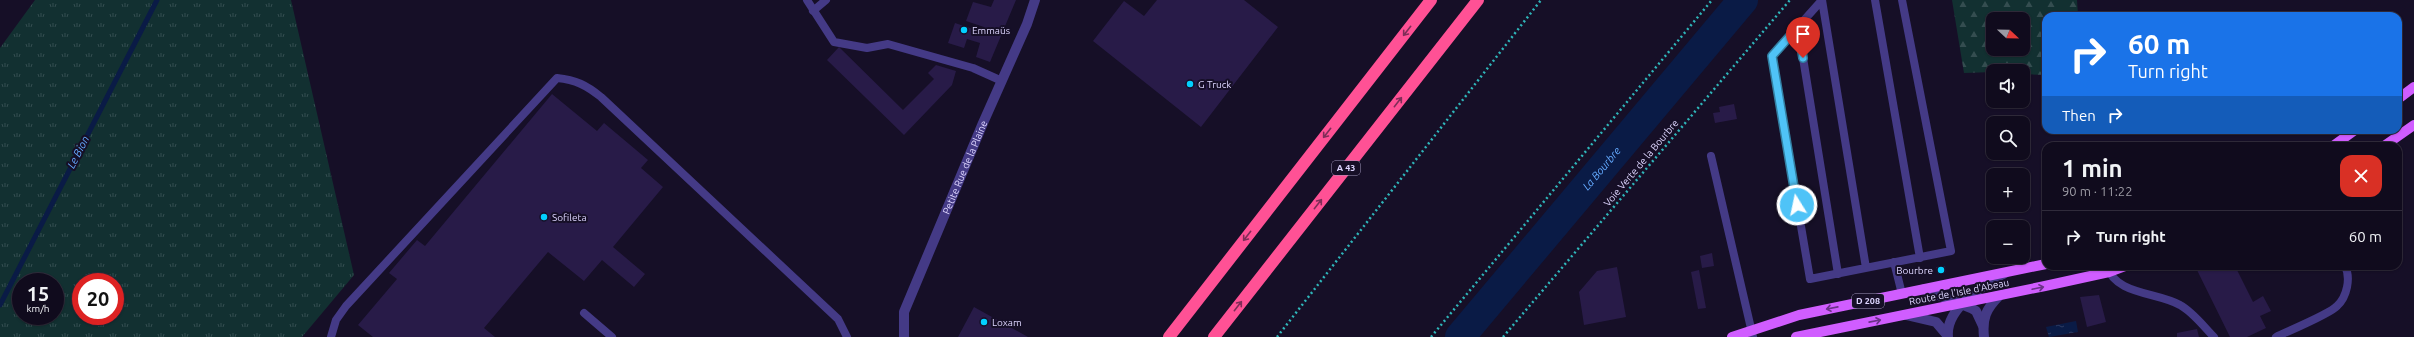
<!DOCTYPE html>
<meta charset="utf-8">
<style>
body{margin:0;font-family:Ubuntu,sans-serif;background:#191426;color:#f1f3f6;height:100vh;display:flex;flex-direction:column;font-size:15px;white-space:nowrap}
*{box-sizing:border-box;margin:0}
p{font-size:13px;color:#9c9ba4}
.icon{flex:none;width:22px;height:22px;fill:none;stroke:currentColor;stroke-width:2;stroke-linecap:round;stroke-linejoin:round}
.map{position:relative;flex:1;overflow:hidden}
.side{position:absolute;left:2042px;top:142px;width:360px;height:128px;display:flex;flex-direction:column;background:#100b1d;border-radius:12px;box-shadow:0 1px 3px #0004,0 0 0 1px #302b3b}
.side>*{flex:none}
.hud{position:absolute;left:2042px;top:12px;width:360px;height:122px;border-radius:12px;box-shadow:0 1px 3px #0004,0 0 0 1px #302b3b;background:#1a73e8;color:#fff;overflow:hidden}
.needle{width:26px;rotate:112deg}
.buttons{position:absolute;left:1986px;top:12px;display:grid;gap:8px}
.buttons a{display:grid;place-items:center;width:44px;height:44px;border-radius:8px;background:#100b1d;box-shadow:0 1px 3px #0004,0 0 0 1px #302b3b;font-size:20px}
.speed{position:absolute;left:12px;top:273px;display:flex;gap:8px;font-size:20px;font-weight:700;text-align:center}
.speed>*{display:grid;place-content:center;width:52px;height:52px;border-radius:50%;background:#100b1d;box-shadow:0 1px 3px #0004,0 0 0 1px #302b3b;line-height:1}
.speed small{font-size:10px;font-weight:400}
.speed .limit{border:6px solid #d22;background:#fff;color:#111}
.pin{position:absolute;display:grid;place-items:center;width:34px;height:34px;color:#fff;margin:-41px -17px;border-radius:50% 50% 50% 0;rotate:-45deg;box-shadow:0 0 4px #0007}
.pin .icon{rotate:45deg}
.me{position:absolute;width:44px;margin:-22px;rotate:350deg;stroke-linejoin:round;filter:drop-shadow(0 0 3px #0008)}
.turn{display:flex;align-items:center;gap:14px;height:84px;padding:0 20px;font-size:18px}
.turn .icon{width:52px;height:52px;stroke-width:2.5}
.turn b{display:block;font-size:28px;line-height:34px}
.then{display:flex;align-items:center;height:38px;padding:0 20px;background:#0003;gap:8px;font-size:15px}
.round{display:grid;place-items:center;flex:none;width:42px;height:42px;border-radius:12px;background:#191426}
.headline{display:flex;align-items:center;justify-content:space-between;height:68px;padding:0 20px}
h1{font-size:24px;font-weight:700;line-height:30px}
ul{padding:0;list-style:none}
li{display:flex;align-items:center;gap:12px;height:52px;padding:0 20px;border-top:1px solid #302b3b}
li div{flex:1}
li b{display:block;font-size:15px}
li em{font-style:normal}
.map>svg:first-child{display:block}
.grass{fill:url(#grass-tufts);fill-rule:evenodd}
.forest{fill:url(#forest-firs);fill-rule:evenodd}
.water{fill:url(#water-ripples)}
.lines{fill:none;stroke-linecap:round;stroke-linejoin:round}
.stream{stroke:#0a1b46;stroke-width:5}
.river{stroke:#0a1b46;stroke-width:30}
.building{fill:#281b48}
.path{stroke:#2fb6ba;stroke-width:2.5;stroke-dasharray:2 3;stroke-linecap:butt}
.lane{stroke:#443a86;stroke-width:8}
.street{stroke:#443a86;stroke-width:10}
.primary{stroke:#d05dff;stroke-width:10}
.highway{stroke:#ff5195;stroke-width:12}
.oneway{stroke:#7f2d58}
.oneway2{stroke:#6a3288}
.route-casing{stroke:#337fa1;stroke-width:10}
.route{stroke:#4fc3f7;stroke-width:7}
.poi-dot{fill:#02d0ff;stroke:#160f27;stroke-width:1.5}
.labels{text-anchor:middle;dominant-baseline:central;stroke-width:4;stroke-linejoin:round;paint-order:stroke}
.shield{fill:#160f27;stroke:#a29abe;stroke-width:1}
.shield-label{font-size:9px;font-weight:bold;fill:#ded6ff}
.poi-label{font-size:10px;fill:#ded6ff;stroke:#160f27;text-anchor:start}
.street-label{font-size:10px;fill:#ded6ff;stroke:#160f27}
.water-label{font-size:11px;font-style:italic;fill:#64aaff;stroke:#160f27}
</style>
<div class="map">
<svg width="2414" height="337" viewBox="0 0 2414 337">
<defs>
<pattern id="grass-tufts" width="24" height="20" patternUnits="userSpaceOnUse"><rect width="24" height="20" fill="#123031"/><path d="M3 7l-1-3M5 7V3M7 7l1-3M15 17l-1-3M17 17v-4M19 17l1-3" fill="none" stroke="#344d50"/></pattern>
<pattern id="forest-firs" width="22" height="20" patternUnits="userSpaceOnUse"><rect width="22" height="20" fill="#123031"/><path d="M5 1l3.5 6h-7zM16 11l3.5 6h-7z" fill="#344d50"/></pattern>
<pattern id="water-ripples" width="26" height="14" patternUnits="userSpaceOnUse"><rect width="26" height="14" fill="#0a1b46"/><path d="M2 4q2-2 4 0t4 0M15 11q2-2 4 0t4 0" fill="none" stroke="#2d3b62"/></pattern>
</defs>
<rect width="100%" height="100%" fill="#160f27"/>
<!-- grass -->
<path class="grass" d="M35,0H291L354,275L302,337H0V48ZM21,282H55V316H21ZM81,282H115V316H81Z"/>
<!-- forest -->
<path class="forest" d="M1952,0H2077L2078,16H2046V75L2023,74V71L1964,73ZM1993,19H2023V49H1993Z"/>
<!-- water -->
<path class="water" d="M2076,321L2078,332L2049,337L2046,327Z"/>
<g class="lines">
<!-- stream -->
<path class="stream" d="M0,305L157,0"/>
<!-- river -->
<path class="river" id="s1" d="M1460,337L1743,0"/>
</g>
<!-- building -->
<path class="building" d="M994,0H1016L990,62L976,57L980,43L967,39L964,48L948,43L955,23L982,32L984,27L966,21L973,2L991,7Z
M1157,0H1244L1278,27L1201,127L1093,41L1124,1L1144,16Z
M839,47L903,110L934,79L928,73L936,65L956,71L952,85L904,135L827,60Z
M552,94L597,131L604,123L648,160L641,168L663,187L613,247L645,274L634,287L602,260L584,281L548,252L484,328L495,337H373L358,325L397,279L389,273L417,240L425,246Z
M1734,104L1737,119L1715,123L1713,113L1720,112L1719,107Z
M1712,253L1714,266L1702,268L1700,256Z
M1945,266L1946,272L1937,273L1936,267Z
M2201,266H2235L2253,302L2263,296L2271,311L2260,316L2266,328L2247,337H2230L2196,268Z
M1617,267L1626,317L1584,325L1579,292L1597,271Z
M1699,270L1706,308L1698,309L1691,272Z
M2099,295L2106,322L2087,327L2080,297Z
M974,307L1028,337H958Z
M2197,329L2199,337H2177V333Z"/>
<g class="lines">
<!-- path -->
<path class="path" d="M1277,337L1541,0
M1431,337L1712,0
M1503,337L1790,0"/>
<!-- lane -->
<path class="lane" d="M807,0L834,42L867,48L888,44L973,68L1002,81
M1822,0L1772,56L1810,279L1951,251L1902,0
M1822,0L1866,268
M1875,0L1920,258
M813,11L826,0
M1798,27L1838,274
M1711,156L1753,337
M1894,262L1902,294
M2107,266C2115,295 2158,292 2180,305C2193,312 2204,327 2214,337
M584,313L612,337
M331,337L336,320L346,306L557,78C576,80 586,85 601,97L838,319L847,337
M2276,337C2288,331 2330,314 2337,306C2347,297 2351,278 2345,266"/>
<!-- street -->
<g class="street">
<path d="M1924,289L1971,308L1976,311L1983,326"/>
<path d="M1906,315L1936,322L1947,335"/>
<path id="s2" d="M904,337V312L983,123L1027,24L1035,0"/>
<path d="M1948,337C1945,308 1984,285 2005,273"/>
<path d="M1984,337C1982,318 1986,309 1999,296"/>
</g>
<!-- primary -->
<path class="primary" d="M2398,99L2414,87
M2333,146L2355,130
M2384,146L2414,125
M1732,337L1799,315L2046,264
M1796,337L2045,286L2109,272L2125,266"/>
<!-- highway -->
<path class="highway" d="M1169,337L1431,0
M1214,337L1478,0"/>
</g>
<!-- one-way arrows -->
<defs><path id="oneway-shaft" d="M-6 0H5M1.5-3L5.5 0L1.5 3" fill="none" stroke-width="1.6" stroke-linecap="round" stroke-linejoin="round"/></defs>
<g class="oneway">
<use href="#oneway-shaft" transform="translate(1407 31) rotate(128)"/>
<use href="#oneway-shaft" transform="translate(1398 102) rotate(-52)"/>
<use href="#oneway-shaft" transform="translate(1327 133) rotate(128)"/>
<use href="#oneway-shaft" transform="translate(1318 204) rotate(-52)"/>
<use href="#oneway-shaft" transform="translate(1247 236) rotate(128)"/>
<use href="#oneway-shaft" transform="translate(1238 306) rotate(-52)"/>
</g>
<g class="oneway2">
<use href="#oneway-shaft" transform="translate(2038 288) rotate(-12)"/>
<use href="#oneway-shaft" transform="translate(1832 308) rotate(169)"/>
<use href="#oneway-shaft" transform="translate(1875 321) rotate(-11)"/>
</g>
<g class="lines">
<!-- route casing -->
<g class="route-casing">
<path id="route" d="M1797,205L1772,56L1798,27L1803,58"/>
</g>
<!-- route -->
<use href="#route" class="route"/>
</g>
<!-- markers -->
<g class="poi-dot">
<circle cx="964" cy="30" r="4"/>
<circle cx="1190" cy="84" r="4"/>
<circle cx="544" cy="217" r="4"/>
<circle cx="1941" cy="270" r="4"/>
<circle cx="984" cy="322" r="4"/>
</g>
<g class="labels">
<!-- shield labels -->
<g class="shield">
<rect x="1332" y="161" width="28" height="14" rx="3"/>
<rect x="1852" y="294" width="32" height="14" rx="3"/>
</g>
<g class="shield-label">
<text x="1346" y="168">A 43</text>
<text x="1868" y="301">D 208</text>
</g>
<!-- poi labels -->
<g class="poi-label">
<text x="972" y="30">Emmaüs</text>
<text x="1198" y="84">G Truck</text>
<text x="552" y="217">Sofileta</text>
<text x="1933" y="270" text-anchor="end">Bourbre</text>
<text x="992" y="322">Loxam</text>
</g>
<!-- street labels -->
<g class="street-label">
<text transform="translate(1641 163) rotate(-50)">Voie Verte de la Bourbre</text>
<text stroke="none"><textPath href="#s2" startOffset="182">Petite Rue de la Plaine</textPath></text>
<text transform="translate(1959 292) rotate(-11)">Route de l'Isle d'Abeau</text>
</g>
<!-- water labels -->
<g class="water-label">
<text transform="translate(78 152) rotate(-63)">Le Bion</text>
<text stroke="none"><textPath href="#s1" startOffset="220">La Bourbre</textPath></text>
</g>
</g>
</svg>
<div class="buttons">
<a><svg class="needle" viewBox="-14 -14 28 28"><path d="M0-13l5 13h-10z" fill="#e53935"/><path d="M0 13l5-13h-10z" fill="#9c9ba4"/></svg></a>
<a><svg class="icon" aria-label="sound" viewBox="0 0 24 24"><path d="M4 9h4l5-4v14l-5-4H4zM17 9q2 3 0 6"/></svg></a>
<a><svg class="icon" aria-label="search" viewBox="0 0 24 24"><circle cx="10" cy="10" r="6"/><path d="M15 15l6 6"/></svg></a>
<a>+</a>
<a>−</a>
</div>
<div class="speed"><div>15<small>km/h</small></div><div class="limit">20</div></div>
<div class="pin" style="left:1803px;top:58px;background:#d93025"><svg class="icon" aria-label="arrive" viewBox="0 0 24 24"><path d="M6 21V4h12l-3 4 3 4H6"/></svg></div>
<svg class="me" style="left:1797px;top:205px" viewBox="-20 -20 40 40"><circle r="17" fill="#4fc3f7" stroke="#fff" stroke-width="3"/><path d="M0-11L8 9 0 5-8 9z" fill="#fff"/></svg>
<div class="hud">
<div class="turn"><svg class="icon" aria-label="right" viewBox="0 0 24 24"><path d="M7 20v-9h11M14 6l5 5-5 5"/></svg><div><b>60 m</b>Turn right</div></div>
<div class="then">Then<svg class="icon" aria-label="right" viewBox="0 0 24 24"><path d="M7 20v-9h11M14 6l5 5-5 5"/></svg></div>
</div>
<section class="side">
<div class="headline"><div><h1>1 min</h1><p>90 m · 11:22</p></div><a class="round" style="background:#d93025;color:#fff"><svg class="icon" aria-label="close" viewBox="0 0 24 24"><path d="M6 6l12 12M18 6L6 18"/></svg></a></div>
<ul>
<li><svg class="icon" aria-label="right" viewBox="0 0 24 24"><path d="M7 20v-9h11M14 6l5 5-5 5"/></svg><div><b>Turn right</b></div><em>60 m</em></li>
</ul>
</section>
</div>
